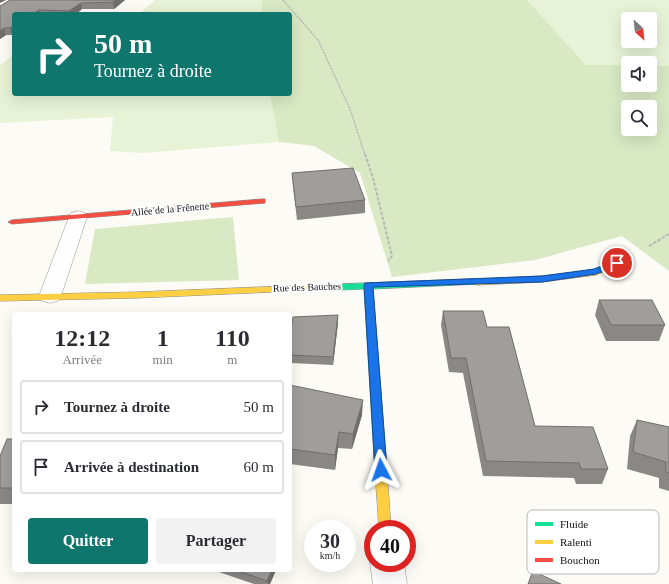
<!DOCTYPE html>
<html lang="fr">
<meta charset="utf-8">
<style>
body{margin:0;font-family:"Times New Roman",serif;background:#f2f2f3;color:#2b2b33;height:100vh;display:flex;flex-direction:column;font-size:15px;white-space:nowrap}
*{box-sizing:border-box;margin:0}
p{font-size:13px;color:#7c7c81}
.icon{flex:none;width:22px;height:22px;fill:none;stroke:currentColor;stroke-width:2;stroke-linecap:round;stroke-linejoin:round}
.map{position:relative;flex:1;overflow:hidden}
.side{position:absolute;left:12px;top:312px;width:280px;height:260px;display:flex;flex-direction:column;background:#fff;border-radius:4px;box-shadow:0 4px 16px #0002}
.side>*{flex:none}
.top-card{position:absolute;left:12px;top:12px;width:280px;height:84px;border-radius:4px;box-shadow:0 4px 16px #0002;background:#0f766e;color:#fff;overflow:hidden}
.needle{width:26px;rotate:153deg}
.tools{position:absolute;left:621px;top:12px;display:grid;gap:8px}
.tools a{display:grid;place-items:center;width:36px;height:36px;border-radius:4px;background:#fff;box-shadow:0 4px 16px #0002;font-size:20px}
.speed{position:absolute;left:304px;top:520px;display:flex;gap:8px;font-size:20px;font-weight:700;text-align:center}
.speed>*{display:grid;place-content:center;width:52px;height:52px;border-radius:50%;background:#fff;box-shadow:0 4px 16px #0002;line-height:1}
.speed small{font-size:10px;font-weight:400}
.speed .limit{border:6px solid #d22;background:#fff;color:#111}
.pin{position:absolute;display:grid;place-items:center;width:34px;height:34px;color:#fff;margin:-17px;border:2px solid #fff;border-radius:50%;box-shadow:0 1px 4px #0007}
.me{position:absolute;width:44px;margin:-22px;rotate:356deg;stroke-linejoin:round;filter:drop-shadow(0 0 3px #0008)}
.turn{display:flex;align-items:center;gap:14px;height:84px;padding:0 16px;font-size:18px}
.turn .icon{width:52px;height:52px;stroke-width:2.5}
.turn b{display:block;font-size:28px;line-height:34px}
.eta{display:flex;justify-content:space-evenly;align-items:center;height:68px;text-align:center}
.eta b{font-size:24px;font-weight:700;line-height:28px}
.cta{display:flex;gap:8px;margin-top:auto;padding:8px 16px}
.cta a{flex:1;height:46px;border-radius:4px;background:#0f766e;color:#fff;font-size:16px;font-weight:700;line-height:46px;text-align:center}
.cta a+a{background:#f2f2f3;color:#2b2b33}
ul{padding:0;list-style:none}
li{display:flex;align-items:center;gap:12px;height:54px;margin:0 8px 6px;padding:0 8px;border:2px solid #e1e1e2;border-radius:4px}
li div{flex:1}
li b{display:block;font-size:15px}
li em{font-style:normal}
.map>svg:first-child{display:block}
.green{fill:#e7f2d6;fill-rule:evenodd}
.forest{fill:#d8e9c4;fill-rule:evenodd}
.lines{fill:none;stroke-linecap:round;stroke-linejoin:round}
.street-casing{stroke:#969694;stroke-width:1}
.fast-casing{stroke:#8d8c8a;stroke-width:1}
.slow-casing{stroke:#8d8c8a;stroke-width:1}
.jam-casing{stroke:#8d8c8a;stroke-width:1}
.path-far1{stroke:#b9b9b8;stroke-width:1.5;stroke-dasharray:2 1;stroke-linecap:butt}
.path{stroke:#b9b9b8;stroke-width:2;stroke-dasharray:3.5 1.5;stroke-linecap:butt}
.street{fill:#fffefe;fill-rule:evenodd}
.fast{fill:#16e098;fill-rule:evenodd}
.slow{fill:#ffcf43;fill-rule:evenodd}
.jam{fill:#f24e42;fill-rule:evenodd}
.wall{fill:#8a8885}
.shaded-wall{fill:#706f6c}
.building{fill:#a09e9b;stroke:#706f6c}
.route{fill:#1a73e8;stroke:#114b97}
.labels{text-anchor:middle;dominant-baseline:central;stroke-width:4;stroke-linejoin:round;paint-order:stroke}
.street-label{font-size:10px;fill:#101010;stroke:#fff}
.key{fill:#fff;stroke:#b7b7b7;stroke-width:1}
.key-label{font-size:11px;fill:#101010}
</style>
<div class="map">
<svg width="669" height="584" viewBox="0 0 669 584">
<rect width="100%" height="100%" fill="#fcfbf6"/>
<!-- green -->
<path class="green" d="M155,0H262L261,14H139Z
M527,0H669V66H650V63H628V65H586ZM628,19H650V41H628Z
M14,54V94H270L279,142L143,153L110,151L113,117L0,123V65Z"/>
<!-- forest -->
<path class="forest" d="M262,0H527L586,65H628V85H650V66H669V271L622,236L535,260L392,277L360,173L314,146L279,142L270,94H290V14H261ZM628,107H650V129H628Z
M233,217L239,280L85,284L95,229Z"/>
<g class="lines">
<!-- street casing -->
<g class="street-casing">
<path id="street" d="M78,211L85,213L87,217L61,296L58,301L50,303L42,301L39,296L69,217L71,213Z
M373,557V563H404L407,584H373L370,563Z"/>
</g>
<!-- fast casing -->
<g class="fast-casing">
<path id="fast" d="M476,279L480,282L479,284L373,289L386,457L384,460L380,462L376,460L374,457L364,289L316,291L312,288L316,285Z"/>
</g>
<!-- slow casing -->
<g class="slow-casing">
<path id="slow" d="M627,256L630,257L631,259L630,261L596,275L542,282L476,285L472,282L476,279L542,276L594,270Z
M316,285L320,288L319,290L137,298L0,301V295L137,292Z
M380,452L384,454L386,457L391,529H379L374,457L376,454Z"/>
</g>
<!-- jam casing -->
<g class="jam-casing">
<path id="jam" d="M262,199H265V203L12,224L8,222L12,220Z"/>
</g>
<!-- path-far1 -->
<path class="path-far1" d="M283,0L318,40L350,109L365,155"/>
<!-- path -->
<path class="path" d="M365,154L373,178L392,256L388,261
M649,246L669,234"/>
<!-- street -->
<use href="#street" class="street"/>
<!-- fast -->
<use href="#fast" class="fast"/>
<!-- slow -->
<use href="#slow" class="slow"/>
<!-- jam -->
<use href="#jam" class="jam"/>
</g>
<!-- wall -->
<path class="wall" d="M125,0L114,9H82L76,14H14V34L12,35H6L0,39V6Z
M292,173L365,200V213L297,220L293,186Z
M599,300L665,325L659,341H606L595,315Z
M443,311L487,327L535,426L608,469L602,484H576L574,478L483,476L463,373L449,372L441,325Z
M338,315V323L333,365L290,363V337Z
M290,385L362,415L352,449L338,448L335,470L290,464Z
M637,420L669,427V491L659,488V478L627,469L630,436Z
M14,439V504H0V456Z
M213,570H276L270,584H254Z"/>
<!-- shaded-wall -->
<path class="shaded-wall" d="M0,0H6L0,3Z
M116,0H125L114,9L113,2Z
M81,3L82,9L76,14H69V11Z
M39,10L40,14H33Z
M14,25V34L12,35L10,28Z
M4,28L6,35L0,39V31Z
M338,315V323L333,365V357Z
M363,400L362,415L352,449L353,434Z
M339,432L338,448L335,470V455Z
M272,570H276L270,584H268L267,581Z"/>
<!-- building -->
<path class="building" d="M10,0H116L113,2L81,3L69,11L39,10L33,14H14V25L10,28H4L0,31V6Z
M353,168L365,200L296,207L292,173Z
M599,300H652L665,325H611Z
M443,311H483L487,327H509L535,426L593,427L608,469H581L579,463L486,461L466,358H451Z
M338,315L333,357L290,355V337L293,317Z
M290,385L363,400L353,434L339,432L335,455L290,449Z
M637,420L669,427V473L666,472V462L633,452Z
M7,439H14V488H0V456Z
M236,570H272L267,581Z
M533,571L561,584H528Z"/>
<!-- route -->
<path class="route" d="M617,260L620,261L621,263L620,265L596,274L542,282L373,287L387,470L385,473L381,475L376,473L375,470L364,285L365,283L542,276L594,269Z"/>
<g class="labels">
<!-- street labels -->
<g class="street-label">
<text transform="translate(170 209) rotate(-5)">Allée de la Frênette</text>
<text transform="translate(307 287) rotate(-2)">Rue des Bauches</text>
</g>
</g>
<!-- legend -->
<rect x="527" y="510" width="132" height="64" rx="6" class="key"/>
<rect x="535" y="522" width="18" height="4" fill="#16e098"/>
<rect x="535" y="540" width="18" height="4" fill="#ffcf43"/>
<rect x="535" y="558" width="18" height="4" fill="#f24e42"/>
<g class="key-label">
<text x="560" y="528">Fluide</text>
<text x="560" y="546">Ralenti</text>
<text x="560" y="564">Bouchon</text>
</g>
</svg>
<div class="tools">
<a><svg class="needle" viewBox="-14 -14 28 28"><path d="M0-13l5 13h-10z" fill="#e53935"/><path d="M0 13l5-13h-10z" fill="#7c7c81"/></svg></a>
<a><svg class="icon" aria-label="sound" viewBox="0 0 24 24"><path d="M4 9h4l5-4v14l-5-4H4zM17 9q2 3 0 6"/></svg></a>
<a><svg class="icon" aria-label="search" viewBox="0 0 24 24"><circle cx="10" cy="10" r="6"/><path d="M15 15l6 6"/></svg></a>
</div>
<div class="speed"><div>30<small>km/h</small></div><div class="limit">40</div></div>
<div class="pin" style="left:617px;top:263px;background:#d93025"><svg class="icon" aria-label="arrive" viewBox="0 0 24 24"><path d="M6 21V4h12l-3 4 3 4H6"/></svg></div>
<svg class="me" style="left:381px;top:470px" viewBox="-20 -20 40 40"><path d="M0-17L14 15 0 8-14 15z" fill="#1a73e8" stroke="#fff" stroke-width="4"/></svg>
<div class="top-card">
<div class="turn"><svg class="icon" aria-label="right" viewBox="0 0 24 24"><path d="M7 20v-9h11M14 6l5 5-5 5"/></svg><div><b>50 m</b>Tournez à droite</div></div>
</div>
<section class="side">
<div class="eta">
<div><b>12:12</b><p>Arrivée</p></div>
<div><b>1</b><p>min</p></div>
<div><b>110</b><p>m</p></div>
</div>
<ul>
<li><svg class="icon" aria-label="right" viewBox="0 0 24 24"><path d="M7 20v-9h11M14 6l5 5-5 5"/></svg><div><b>Tournez à droite</b></div><em>50 m</em></li>
<li><svg class="icon" aria-label="arrive" viewBox="0 0 24 24"><path d="M6 21V4h12l-3 4 3 4H6"/></svg><div><b>Arrivée à destination</b></div><em>60 m</em></li>
</ul>
<div class="cta"><a>Quitter</a><a>Partager</a></div>
</section>
</div>
